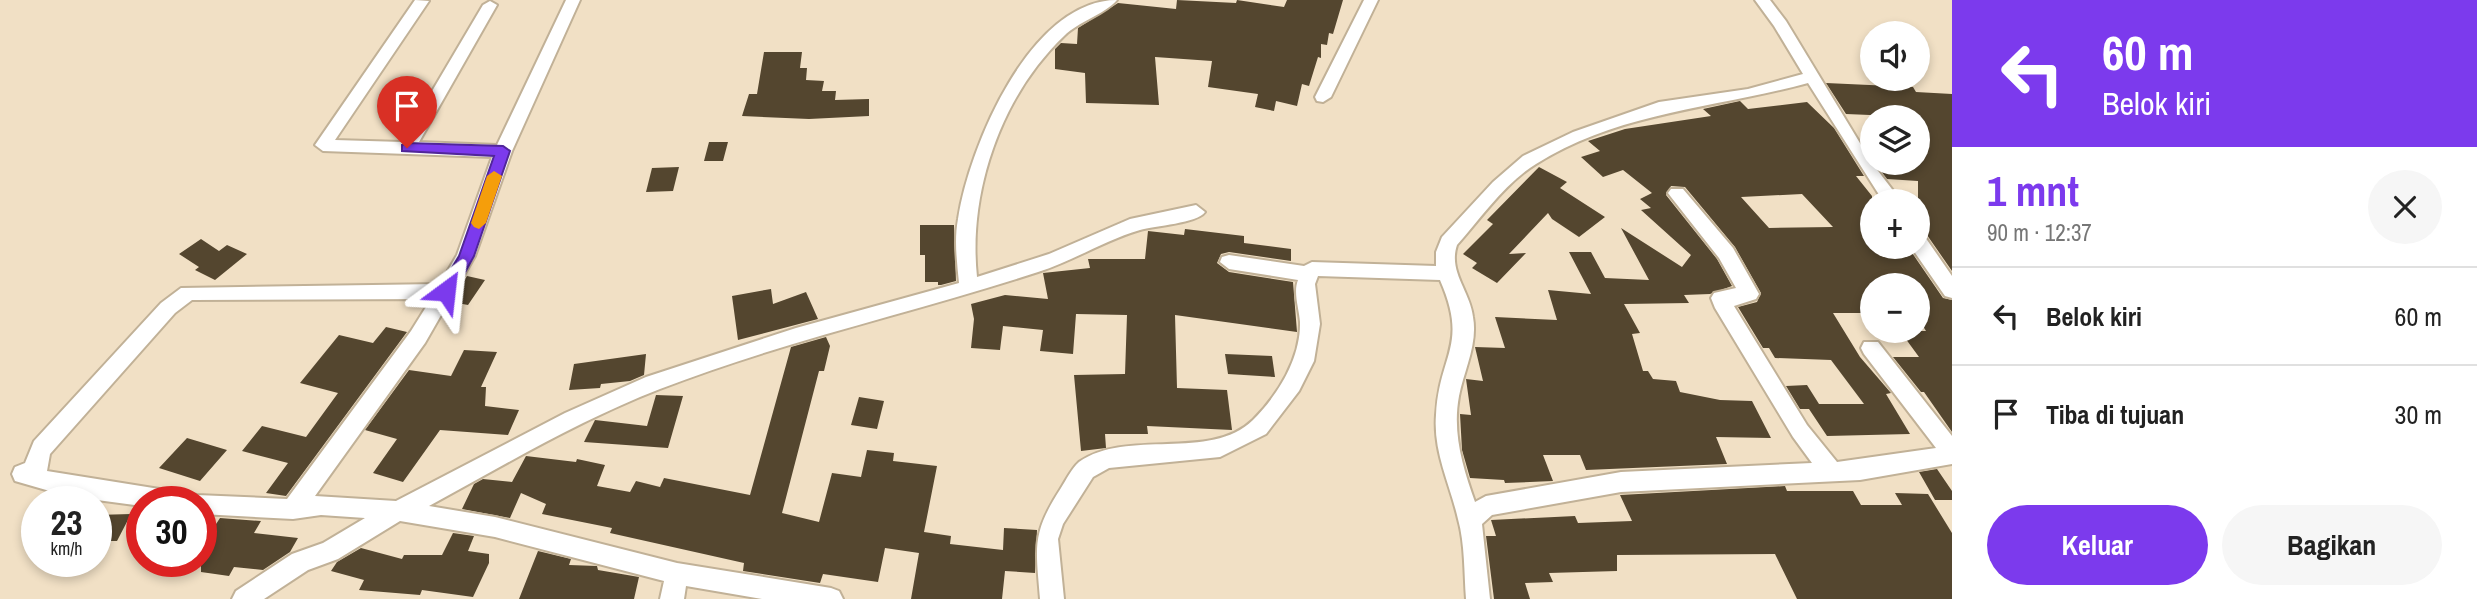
<!DOCTYPE html>
<html lang="id">
<meta charset="utf-8">
<style>
body{margin:0;font-family:"Archivo Narrow",sans-serif;background:#f6f6f6;color:#222;height:100vh;display:flex;flex-direction:column;font-size:26px;white-space:nowrap}
*{box-sizing:border-box;margin:0}
p{font-size:23px;color:#767676}
.icon{flex:none;width:38px;height:38px;fill:none;stroke:currentColor;stroke-width:2;stroke-linecap:round;stroke-linejoin:round}
.map{position:relative;flex:1;overflow:hidden}
.panel{display:flex;flex-direction:column;background:#fff;width:525px}
.panel>*{flex:none}
.banner{background:#7c3aed;color:#fff;overflow:hidden}
.fabs{position:absolute;left:1860px;top:21px;display:grid;gap:14px}
.fabs a{display:grid;place-items:center;width:70px;height:70px;border-radius:50%;background:#fff;box-shadow:0 4px 10px #0003;font-size:35px}
.speed{position:absolute;left:21px;top:486px;display:flex;gap:14px;font-size:35px;font-weight:700;text-align:center}
.speed>*{display:grid;place-content:center;width:91px;height:91px;border-radius:50%;background:#fff;box-shadow:0 4px 10px #0003;line-height:1}
.speed small{font-size:18px;font-weight:400}
.speed .limit{border:10px solid #d22;background:#fff;color:#111}
.pin{position:absolute;display:grid;place-items:center;width:60px;height:60px;color:#fff;margin:-72px -30px;border-radius:50% 50% 50% 0;rotate:-45deg;box-shadow:0 0 7px #0007}
.pin .icon{rotate:45deg}
.me{position:absolute;width:77px;margin:-38px;rotate:30deg;stroke-linejoin:round;filter:drop-shadow(0 0 5px #0008)}
.turn{display:flex;align-items:center;gap:24px;height:147px;padding:0 35px;font-size:32px}
.turn .icon{width:91px;height:91px;stroke-width:2.5}
.turn b{display:block;font-size:49px;line-height:60px}
.round{display:grid;place-items:center;flex:none;width:74px;height:74px;border-radius:37px;background:#f6f6f6}
.head{display:flex;align-items:center;justify-content:space-between;height:119px;padding:0 35px}
h1{font-size:42px;font-weight:700;line-height:52px;color:#7c3aed}
.primary-button{display:flex;gap:14px;margin-top:auto;padding:14px 35px}
.primary-button a{flex:1;height:80px;border-radius:42px;background:#7c3aed;color:#fff;font-size:28px;font-weight:700;line-height:80px;text-align:center}
.primary-button a+a{background:#f6f6f6;color:#222}
ul{padding:0;list-style:none}
li{display:flex;align-items:center;gap:21px;height:98px;padding:0 35px;border-top:2px solid #e0e0e0}
li div{flex:1}
li b{display:block;font-size:26px}
li em{font-style:normal}
main{display:flex;flex:1;min-height:0}
.map>svg:first-child{display:block}
.building{fill:#54462f;fill-rule:evenodd}
.lines{fill:none;stroke-linecap:round;stroke-linejoin:round}
.street-casing{stroke:#c1b197;stroke-width:4}
.street{fill:#fff;fill-rule:evenodd}
.route{fill:#7c3aed;stroke:#51269a;stroke-width:2}
.slow{fill:#f59e0b}
</style>
<main>
<div class="map">
<svg width="1952" height="599" viewBox="0 0 1952 599">
<rect width="100%" height="100%" fill="#f1e0c5"/>
<!-- building -->
<path class="building" d="M1177,0L1236,3L1237,0L1284,7L1287,0H1343L1333,34L1329,33L1327,45L1321,44V58L1318,57L1309,86L1302,84L1297,106L1276,101L1274,111L1255,107L1258,94L1208,87L1212,61L1155,57L1159,105L1086,103L1085,73L1055,69V49L1061,43L1077,44L1078,28L1118,3L1176,9Z
M764,52H802L800,68H807L806,80L824,81L822,91H836L835,100L869,99V116L809,119L742,116L749,94H757Z
M1826,83L1913,87L1916,92L1952,94V271L1927,235L1918,233V181L1887,179L1875,163H1918V117L1846,114Z
M1740,101L1748,109L1807,102L1834,128L1864,176H1856L1872,196V247H1908L1943,298L1952,300V432L1924,392H1921L1893,357H1919L1900,331H1926L1918,318V285H1872V313H1833L1860,357L1891,393L1886,394L1910,434L1827,436L1809,409H1800L1786,386L1807,385L1819,404H1864L1831,360L1775,358L1769,348H1763L1738,307L1757,302L1761,293L1735,247L1685,187L1671,186L1666,195L1717,259L1732,286L1710,294L1684,295L1689,303L1624,304L1640,333L1632,334L1643,371H1648L1653,379L1676,381L1680,392L1720,400L1752,401L1771,438L1716,437L1727,464L1586,470L1580,455H1543L1553,481L1505,483L1504,480L1470,478L1462,450L1460,414L1471,415L1466,379L1483,381L1475,347L1505,348L1495,317L1557,320L1548,290L1591,294L1569,252H1591L1605,278L1649,280L1621,228L1682,267L1691,255L1641,210L1651,208L1640,199L1652,193L1623,170L1603,177L1581,157L1600,151L1588,141L1625,129L1711,116L1703,109ZM1802,194L1833,227L1769,228L1741,197Z
M709,142H728L723,161H704Z
M679,167L673,191L646,192L652,168Z
M1539,167L1567,182L1560,188L1605,217L1579,237L1552,219L1548,213L1509,254L1526,253L1497,283L1472,268L1477,263L1463,254L1493,224L1487,220Z
M920,225H954L956,281L941,285H938V282H925V255H920Z
M1185,229L1244,236V243L1291,249V261L1229,252L1221,254L1217,263L1229,272L1293,282L1297,332L1175,315L1177,388L1227,390L1232,430L1147,426L1148,434H1105L1106,448L1081,451L1074,375L1125,374L1127,315L1076,314L1073,354L1040,351L1043,330L1003,326L1000,350L971,348L974,319L971,304L1005,295L1048,299L1043,273L1090,268L1088,259H1145L1148,231L1184,235Z
M201,239L219,251L227,245L247,254L215,280L195,270L199,267L179,254Z
M467,276L485,280L468,305L452,302Z
M771,289L773,304L806,292L818,319L738,340L732,296Z
M386,327L407,332L286,496L266,493L288,463L242,451L262,426L306,437L338,393L300,383L339,335L373,343Z
M826,337L830,346L824,371H819L782,513L819,522L832,473L861,477L867,450L894,453L893,461L937,466L924,532L951,536L950,544L1003,550L1004,528L1037,530L1035,573L1005,571L1002,599H911L919,553L885,548L878,582L823,574L820,583L743,571L744,563L610,533L612,528L542,514L546,504L521,493L510,518L462,509L474,484L483,479L512,482L526,456L576,462L577,459L605,465L597,486L630,492L636,481L660,487L664,478L750,495L791,347Z
M464,350L497,352L481,387H486L485,406L519,410L508,435L440,430L403,482L373,473L397,439L365,430L409,370L451,376Z
M646,354L644,375L630,381L601,384L600,388L569,390L574,364Z
M1225,354L1272,356L1275,377L1228,374Z
M656,395L683,396L668,448L584,442L595,420L647,426Z
M859,397L884,401L877,429L851,425Z
M187,438L227,450L200,481L159,468Z
M1937,469L1952,491V500H1935L1919,472Z
M1785,486L1787,491H1853L1861,505H1902L1895,493L1928,494L1952,533V599H1797L1775,554L1617,555V571L1549,573L1553,582L1525,583L1530,599H1494L1486,536H1496L1491,520L1575,516L1578,523L1632,521L1620,495Z
M131,514L117,541H96V515Z
M220,518L261,521L254,533L298,538L290,552L263,570L234,567L229,576L201,572V547Z
M453,533L474,536L468,551L489,554V563L473,597L422,590L420,595L359,590L364,580L331,571L337,562L361,548L402,559L404,555H442Z
M538,551L571,559L569,565L597,566L598,570L639,577L634,599H519Z"/>
<g class="lines">
<!-- street casing -->
<g class="street-casing">
<path id="street" d="M415,0L429,1L335,140L402,142L483,5L490,1L497,5L419,142L497,145L566,0H580L512,151L475,256L425,343L315,496L396,501L565,413L646,377L796,328L959,283C957,262 954,240 958,219C969,147 1030,0 1117,0C1104,15 1079,21 1064,36C1001,96 968,192 977,277L1049,254L1130,219L1196,205L1205,212C1198,223 1154,226 1140,230C1105,240 1073,261 1038,272C913,313 783,341 660,389C580,420 504,465 429,506L495,517L677,563L831,588L839,591L843,599H762L686,586L684,599H660L664,581L495,537L400,521L338,559L308,570L264,599H232L236,591L292,554L323,543L365,518L321,515L293,519L201,514V502H142V506L67,496L15,481L12,474L15,467L25,463L34,441L161,303L181,288L440,284L457,255L492,157L323,151L315,145ZM431,299L411,331L287,499L197,495L47,471L50,454L175,313L192,300Z
M1364,0H1378L1331,97L1323,102L1317,101L1315,97Z
M1755,0H1770L1786,21L1872,163L1901,201H1883L1808,83C1717,108 1618,112 1536,164C1505,183 1481,218 1457,245C1448,272 1470,291 1473,317C1478,344 1464,370 1459,396C1452,433 1463,468 1475,502L1486,496L1621,472L1812,463L1793,437L1715,308L1711,298L1714,293L1736,288L1719,258L1671,197L1668,193L1671,189H1683L1733,248L1759,294L1756,299L1734,306L1807,425L1837,462L1936,448L1864,354L1861,348L1864,342H1878L1952,436V464L1860,480L1621,492L1492,515L1482,524L1490,599H1466C1464,573 1465,544 1458,519C1450,484 1433,452 1436,415C1439,354 1469,346 1440,280L1318,276L1315,284L1320,324L1314,361L1299,391L1266,434L1220,457L1109,468L1093,477L1063,524L1058,539L1064,599H1040C1036,547 1031,534 1061,488C1066,480 1072,468 1079,462C1127,428 1210,462 1253,420C1278,395 1301,358 1300,322C1299,309 1293,292 1298,280L1229,269L1220,262L1222,257L1229,255L1304,266L1312,262L1436,266V252L1442,237L1493,182L1523,156L1573,132L1659,102L1748,89L1803,74L1774,26Z
M1918,235L1925,237L1952,276V298L1945,296L1911,247H1918Z"/>
</g>
<!-- street -->
<use href="#street" class="street"/>
</g>
<!-- route -->
<path class="route" d="M407,143L503,146L510,151L474,256L452,296L446,297L438,291L459,256L494,156L402,151V145Z"/>
<!-- slow -->
<path class="slow" d="M494,171L502,176L486,223L479,229L474,227L471,223L487,176Z"/>
</svg>
<div class="fabs">
<a><svg class="icon" aria-label="sound" viewBox="0 0 24 24"><path d="M4 9h4l5-4v14l-5-4H4zM17 9q2 3 0 6"/></svg></a>
<a><svg class="icon" aria-label="layers" viewBox="0 0 24 24"><path d="M12 4l9 5-9 5-9-5zM3 14l9 5 9-5"/></svg></a>
<a>+</a>
<a>−</a>
</div>
<div class="speed"><div>23<small>km/h</small></div><div class="limit">30</div></div>
<div class="pin" style="left:407px;top:148px;background:#d93025"><svg class="icon" aria-label="arrive" viewBox="0 0 24 24"><path d="M6 21V4h12l-3 4 3 4H6"/></svg></div>
<svg class="me" style="left:446px;top:291px" viewBox="-20 -20 40 40"><path d="M0-17L14 15 0 8-14 15z" fill="#7c3aed" stroke="#fff" stroke-width="4"/></svg>
</div>
<section class="panel">
<div class="banner">
<div class="turn"><svg class="icon" aria-label="left" viewBox="0 0 24 24"><path d="M17 20v-9H6M10 6l-5 5 5 5"/></svg><div><b>60 m</b>Belok kiri</div></div>
</div>
<div class="head"><div><h1>1 mnt</h1><p>90 m · 12:37</p></div><a class="round"><svg class="icon" aria-label="close" viewBox="0 0 24 24"><path d="M6 6l12 12M18 6L6 18"/></svg></a></div>
<ul>
<li><svg class="icon" aria-label="left" viewBox="0 0 24 24"><path d="M17 20v-9H6M10 6l-5 5 5 5"/></svg><div><b>Belok kiri</b></div><em>60 m</em></li>
<li><svg class="icon" aria-label="arrive" viewBox="0 0 24 24"><path d="M6 21V4h12l-3 4 3 4H6"/></svg><div><b>Tiba di tujuan</b></div><em>30 m</em></li>
</ul>
<div class="primary-button"><a>Keluar</a><a>Bagikan</a></div>
</section>
</main>
